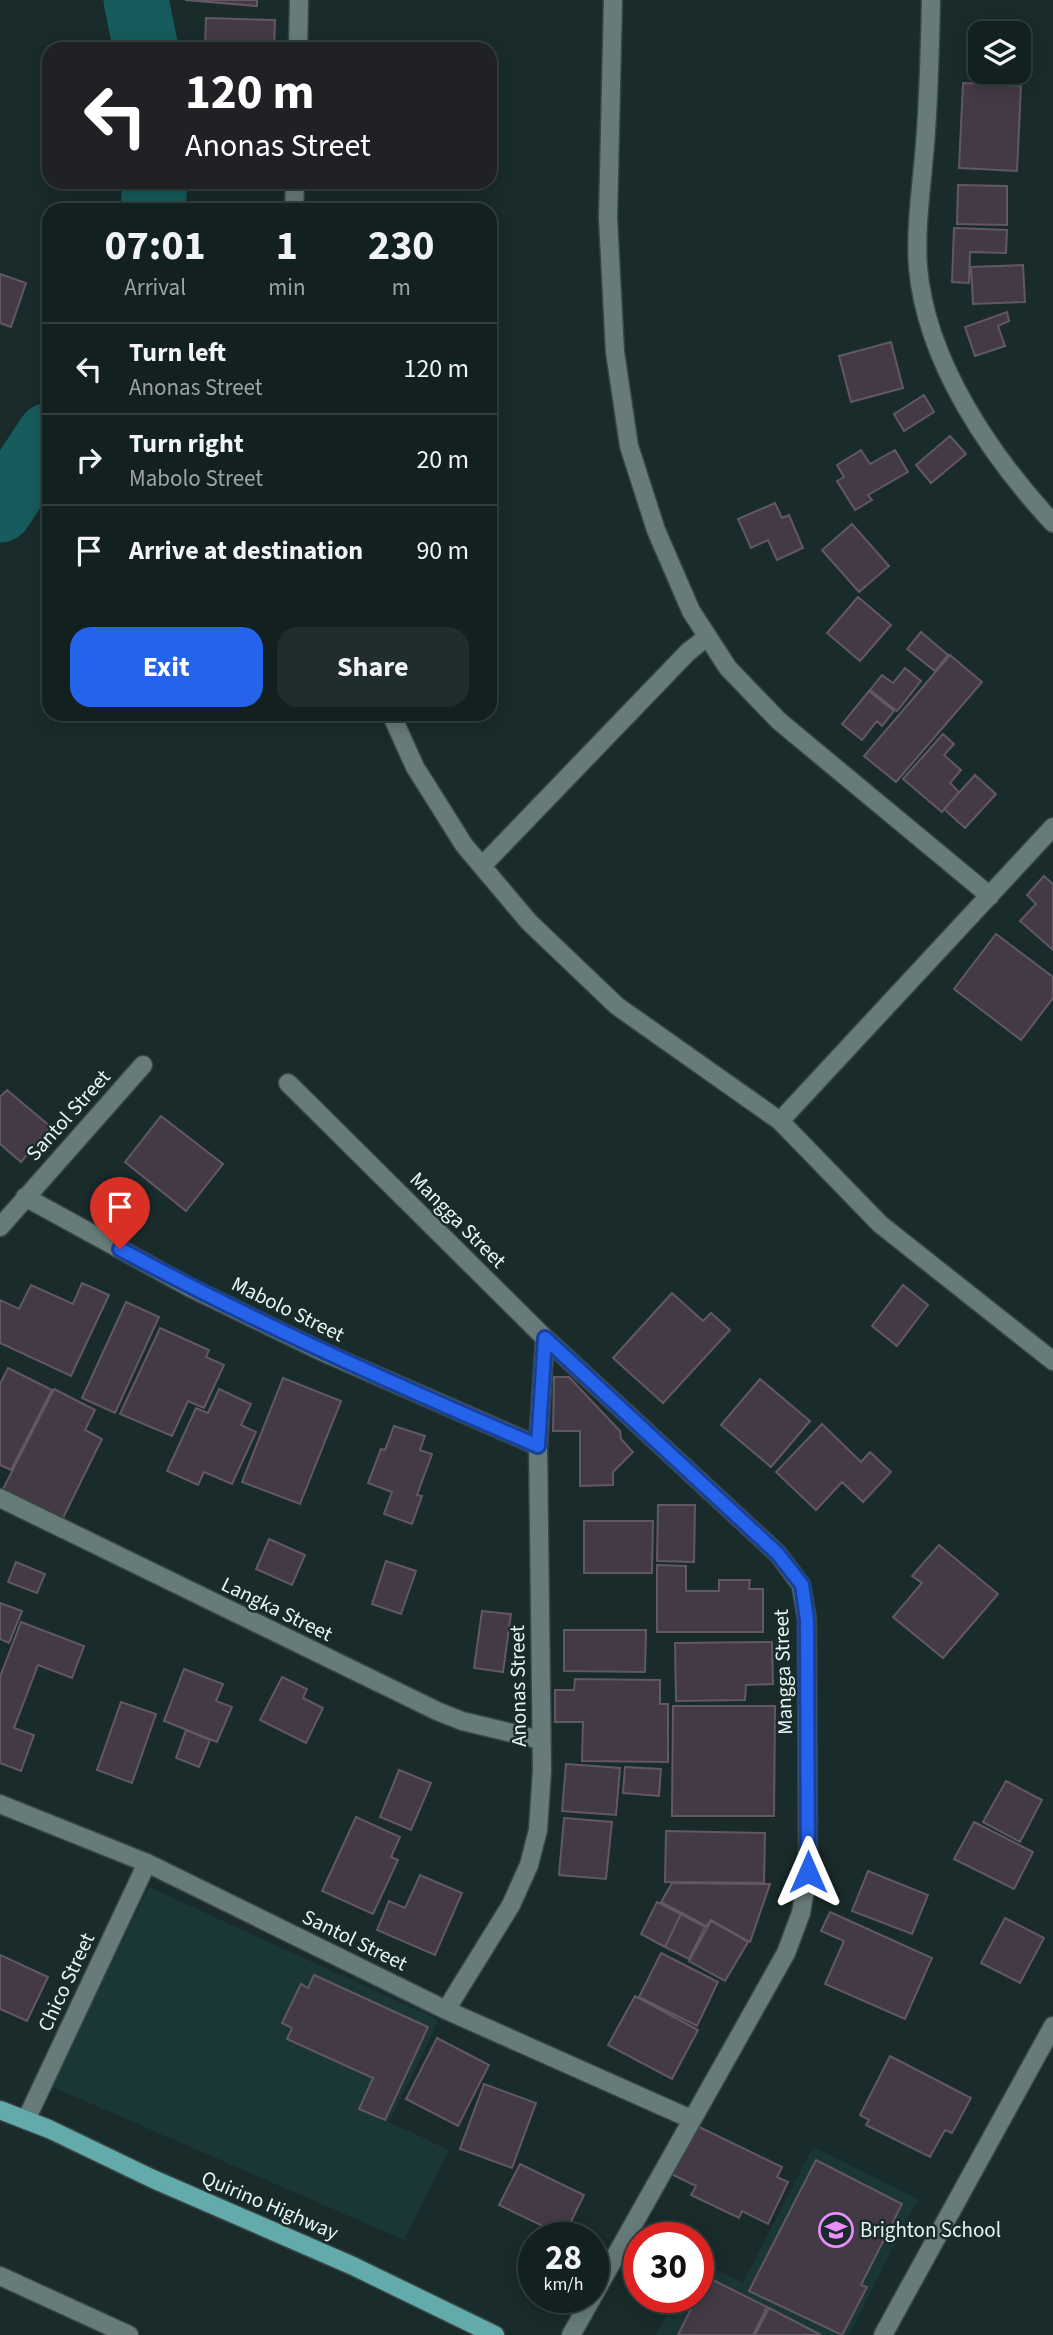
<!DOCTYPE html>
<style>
body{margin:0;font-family:"Source Sans 3",sans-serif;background:#202d2d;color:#f1f3f6;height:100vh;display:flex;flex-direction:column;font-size:26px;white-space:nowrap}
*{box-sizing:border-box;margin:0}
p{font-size:23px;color:#9da3a5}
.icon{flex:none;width:38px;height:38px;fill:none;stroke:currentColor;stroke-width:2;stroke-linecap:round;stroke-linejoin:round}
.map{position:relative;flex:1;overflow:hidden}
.panel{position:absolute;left:42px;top:203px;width:455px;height:518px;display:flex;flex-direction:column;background:#132020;border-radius:21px;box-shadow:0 4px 18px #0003,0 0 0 2px #323e3e}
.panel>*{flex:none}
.hud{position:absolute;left:42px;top:42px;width:455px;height:147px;border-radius:21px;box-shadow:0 4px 18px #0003,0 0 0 2px #323e3e;background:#202124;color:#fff;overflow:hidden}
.tools{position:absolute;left:968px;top:21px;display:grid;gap:14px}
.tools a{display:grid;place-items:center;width:63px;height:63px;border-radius:14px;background:#132020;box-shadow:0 4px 18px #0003,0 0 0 2px #323e3e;font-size:35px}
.speed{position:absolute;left:518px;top:2222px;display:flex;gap:14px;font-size:35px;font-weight:700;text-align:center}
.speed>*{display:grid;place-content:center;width:91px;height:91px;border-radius:50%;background:#132020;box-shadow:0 4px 18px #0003,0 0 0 2px #323e3e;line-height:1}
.speed small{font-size:18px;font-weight:400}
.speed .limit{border:10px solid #d22;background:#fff;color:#111}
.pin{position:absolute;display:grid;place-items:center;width:60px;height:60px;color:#fff;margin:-72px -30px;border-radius:50% 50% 50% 0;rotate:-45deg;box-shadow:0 0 7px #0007}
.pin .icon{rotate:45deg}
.me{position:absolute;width:77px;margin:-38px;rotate:0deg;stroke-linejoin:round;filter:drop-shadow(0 0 5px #0008)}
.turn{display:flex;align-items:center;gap:24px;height:147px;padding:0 28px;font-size:32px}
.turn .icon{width:91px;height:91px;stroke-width:2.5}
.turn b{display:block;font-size:49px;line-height:60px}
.eta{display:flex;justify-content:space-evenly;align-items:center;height:119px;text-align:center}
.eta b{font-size:42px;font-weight:700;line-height:49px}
.primary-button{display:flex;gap:14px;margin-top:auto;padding:14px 28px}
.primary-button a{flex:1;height:80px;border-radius:21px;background:#2563eb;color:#fff;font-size:28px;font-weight:700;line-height:80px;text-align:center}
.primary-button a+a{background:#202d2d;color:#f1f3f6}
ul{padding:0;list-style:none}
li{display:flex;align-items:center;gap:21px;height:91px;padding:0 28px;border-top:2px solid #323e3e}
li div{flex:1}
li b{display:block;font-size:26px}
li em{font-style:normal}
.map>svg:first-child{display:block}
.built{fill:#1b3636}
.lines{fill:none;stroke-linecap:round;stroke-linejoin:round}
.river{stroke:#165c5c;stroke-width:65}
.building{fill:#443a45;stroke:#625864;stroke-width:2}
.service-casing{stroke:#364645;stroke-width:21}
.minor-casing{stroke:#364645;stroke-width:21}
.primary-casing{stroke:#364645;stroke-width:21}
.service{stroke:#677b7b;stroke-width:18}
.minor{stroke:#677b7b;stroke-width:18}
.primary{stroke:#63aaaa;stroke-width:18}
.route-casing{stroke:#184099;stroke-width:18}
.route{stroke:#2563eb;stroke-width:12}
.labels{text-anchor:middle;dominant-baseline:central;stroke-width:5;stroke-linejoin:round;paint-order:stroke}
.street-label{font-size:21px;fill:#e9f5f4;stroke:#192b2b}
.poi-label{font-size:21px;fill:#e9f5f4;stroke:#192b2b;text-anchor:start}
</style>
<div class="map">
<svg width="1053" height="2335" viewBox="0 0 1053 2335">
<rect width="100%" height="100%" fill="#192b2b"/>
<!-- built -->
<path class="built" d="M149,1887L439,2020L389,2122L449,2150L404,2240L50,2086Z
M813,2147L918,2199L849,2335H656L675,2298H698V2261L743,2283Z"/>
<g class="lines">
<!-- river -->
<path class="river" d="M136,0L146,49
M153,210L155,182
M0,510L49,435"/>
</g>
<!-- building -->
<path class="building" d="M185,0H257V6Z
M206,18L275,20L274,49H205Z
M963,83L1021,86L1017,171L959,168Z
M958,185L1007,186V225L957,224Z
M954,228L1007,230L1006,253L970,252L969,283L952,282Z
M1023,265L1025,302L973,304L971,267Z
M0,274L26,283L11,327L0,323Z
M1007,312L1009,321L998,326L1005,346L975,356L965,327Z
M891,342L903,388L851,402L839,356Z
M924,395L934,412L904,431L894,414Z
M950,436L966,454L931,483L916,465Z
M861,450L870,464L895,450L908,472L868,495L872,500L855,510L837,481L844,477L837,465Z
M775,503L782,518L789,515L803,548L777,560L768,540L751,548L738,519Z
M852,524L889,566L859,592L822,550Z
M858,597L891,625L860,661L827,633Z
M921,632L948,655L935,671L907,649Z
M950,655L982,682L896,782L864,756Z
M905,668L921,681L897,711L870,690L882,675L893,683Z
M869,691L894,711L882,726L877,721L862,740L842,724Z
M943,734L954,744L944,755L961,770L950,783L959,792L942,812L903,779Z
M975,775L996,794L965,828L944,809Z
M1044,876L1053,884V950L1020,921L1036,904L1027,895Z
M996,934L1053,977V998L1021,1040L954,989Z
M7,1090L51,1127L21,1162L0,1144V1097Z
M161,1116L223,1164L186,1211L125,1162Z
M82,1283L109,1295L71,1376L0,1343V1300L19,1309L31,1285L73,1304Z
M903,1285L928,1305L897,1346L872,1326Z
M672,1293L703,1321L711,1313L730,1330L663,1403L613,1358Z
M126,1302L159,1317L115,1413L82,1398Z
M160,1328L209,1350L206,1357L224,1365L204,1408L188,1401L172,1436L120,1414Z
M8,1368L52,1390L11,1470L0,1465V1384Z
M554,1377H569L620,1431L621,1439L633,1452L613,1472V1485L580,1486V1431H553Z
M283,1378L341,1401L300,1504L242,1482Z
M760,1379L810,1421L771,1467L721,1425Z
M54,1389L95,1410L85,1430L102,1439L62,1520L2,1491Z
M219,1389L251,1404L241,1425L256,1432L232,1484L204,1472L198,1485L167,1471L196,1408L208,1413Z
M822,1424L861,1462L870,1452L891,1472L863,1502L842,1482L816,1510L776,1472Z
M394,1426L425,1436L420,1450L432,1454L417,1495L422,1496L412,1524L384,1514L392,1492L368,1483L381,1449L385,1450Z
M658,1505H695L694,1562L657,1561Z
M584,1521H653L652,1573H584Z
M269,1539L305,1555L292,1585L256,1569Z
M939,1545L998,1594L943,1658L893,1617L922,1583L912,1576Z
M386,1561L416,1571L401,1614L372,1604Z
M16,1562L45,1574L37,1593L8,1582Z
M657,1565L686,1566V1591H719V1580H750L749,1589H763V1632H657Z
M0,1603L22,1611L9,1643L0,1639Z
M482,1611L511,1614L503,1672L474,1668Z
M21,1622L84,1646L72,1678L38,1665L14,1728L34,1735L21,1771L0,1763V1677Z
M564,1630H646L645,1672L564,1671Z
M772,1642L773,1684L746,1685L745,1700L676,1701L675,1643Z
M184,1669L223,1684L216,1701L232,1707L217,1742L164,1721Z
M282,1677L307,1689L303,1698L323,1708L306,1743L260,1720Z
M575,1679L660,1680V1704H668V1762L582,1761L583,1722H555V1690H574Z
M121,1702L156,1714L132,1783L97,1770Z
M673,1706H775L774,1816H672Z
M186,1730L210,1740L199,1767L176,1758Z
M566,1764L620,1768L616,1815L562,1811Z
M625,1767L661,1769L659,1796L623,1793Z
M399,1770L431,1783L411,1830L380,1817Z
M1006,1781L1042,1800L1020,1842L983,1822Z
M356,1817L400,1837L391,1857L398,1860L373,1914L322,1891Z
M564,1818L612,1822L606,1879L559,1875Z
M974,1822L1033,1852L1014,1889L954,1859Z
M666,1831L765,1833L764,1883L665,1882Z
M868,1871L928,1895L912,1934L852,1911Z
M420,1875L462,1893L435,1955L377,1930L389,1901L405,1908Z
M672,1883L770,1884L750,1942L711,1920L706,1926L661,1902Z
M657,1902L681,1914L665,1947L641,1934Z
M830,1912L932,1958L905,2019L825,1984L844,1941L821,1931Z
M681,1914L705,1927L689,1959L665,1947Z
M1005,1918L1044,1938L1020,1983L981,1963Z
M711,1921L748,1942L725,1981L689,1961Z
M661,1953L718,1982L697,2026L639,1997Z
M0,1955L48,1977L27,2021L0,2009Z
M314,1975L428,2027L385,2120L359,2109L373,2078L287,2039L292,2028L282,2023L301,1984L308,1988Z
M635,1996L698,2030L672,2079L608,2045Z
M437,2038L489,2065L458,2126L406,2099Z
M890,2056L971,2098L952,2133L945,2130L930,2157L866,2125L869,2120L860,2115Z
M484,2084L536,2103L512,2168L460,2149Z
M691,2123L782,2167L777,2177L788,2182L768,2224L742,2211L739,2218L691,2195L696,2186L667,2172Z
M816,2160L902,2204L861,2285L867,2287L842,2335L749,2291Z
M520,2164L584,2195L564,2236L499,2205Z
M707,2277L767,2307L753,2335H678Z
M769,2308L821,2335H755Z"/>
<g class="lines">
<!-- service casing -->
<g class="service-casing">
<path id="service" d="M482,866L688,652L707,637
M0,2276L129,2335"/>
</g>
<!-- minor casing -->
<g class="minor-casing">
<path id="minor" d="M613,0L608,218L615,352L629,446L656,530L691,611L728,668L779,721L990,896
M931,0C930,48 929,96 925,144C922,183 915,229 918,267C926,362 991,456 1053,523
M298,49L299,0
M294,210L295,182
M391,714L415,767L464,845L529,922L617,1006L780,1121L880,1224L1053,1361
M288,1083L545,1338L778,1554L801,1585L807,1620L808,1872L801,1913L786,1953L593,2296
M780,1121L1053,827
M25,1197L191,1288L323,1352L538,1446
M0,1227L143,1065
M0,1498L437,1711L462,1721L541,1740
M0,1804L147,1863L446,2010L691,2119
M446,2010L511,1905L529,1865L538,1830L542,1770L538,1446L545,1338
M26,2120L147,1863
M571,2335L592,2298
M883,2335L1053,2026"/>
</g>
<!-- primary casing -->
<g class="primary-casing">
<path id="primary" d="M0,2110L49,2129L153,2179L353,2266L495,2335"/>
</g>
<!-- service -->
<use href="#service" class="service"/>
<!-- minor -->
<use href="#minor" class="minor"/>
<!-- primary -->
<use href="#primary" class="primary"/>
</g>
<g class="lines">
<!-- route casing -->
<g class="route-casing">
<path id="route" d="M120,1249C256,1323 396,1385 538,1446L545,1338L778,1554L802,1585L807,1620L808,1872"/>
</g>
<!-- route -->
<use href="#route" class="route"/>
</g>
<!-- icons -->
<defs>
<g id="school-ring" transform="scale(1.75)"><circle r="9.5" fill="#192b2b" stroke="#ea8dfd" stroke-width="1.5"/><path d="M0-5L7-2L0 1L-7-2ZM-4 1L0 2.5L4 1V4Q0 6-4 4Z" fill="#ea8dfd"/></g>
</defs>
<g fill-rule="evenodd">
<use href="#school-ring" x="836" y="2230"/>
</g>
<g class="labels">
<!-- street labels -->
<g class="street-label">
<text transform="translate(68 1115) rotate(-48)">Santol Street</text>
<text transform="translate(458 1220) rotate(45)">Mangga Street</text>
<text transform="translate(288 1309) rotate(26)">Mabolo Street</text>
<text transform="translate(277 1609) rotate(26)">Langka Street</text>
<text transform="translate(783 1672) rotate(-92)">Mangga Street</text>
<text transform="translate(518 1686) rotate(-91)">Anonas Street</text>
<text transform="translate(355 1940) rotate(26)">Santol Street</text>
<text transform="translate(66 1982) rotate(-65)">Chico Street</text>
<text transform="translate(270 2205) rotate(23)">Quirino Highway</text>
</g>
<!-- poi labels -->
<g class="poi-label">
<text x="860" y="2230">Brighton School</text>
</g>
</g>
</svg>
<div class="tools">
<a><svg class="icon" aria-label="layers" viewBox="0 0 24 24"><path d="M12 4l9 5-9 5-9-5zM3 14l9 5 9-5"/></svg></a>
</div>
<div class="speed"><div>28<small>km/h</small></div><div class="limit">30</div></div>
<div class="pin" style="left:120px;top:1249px;background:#d93025"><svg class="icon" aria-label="arrive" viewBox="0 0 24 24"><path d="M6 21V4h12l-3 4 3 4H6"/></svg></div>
<svg class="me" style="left:808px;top:1872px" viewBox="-20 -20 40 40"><path d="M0-17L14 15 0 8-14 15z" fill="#2563eb" stroke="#fff" stroke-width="4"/></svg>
<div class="hud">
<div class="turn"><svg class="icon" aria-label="left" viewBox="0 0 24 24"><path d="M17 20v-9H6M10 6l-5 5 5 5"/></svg><div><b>120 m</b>Anonas Street</div></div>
</div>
<section class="panel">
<div class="eta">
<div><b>07:01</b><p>Arrival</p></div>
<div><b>1</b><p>min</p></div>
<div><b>230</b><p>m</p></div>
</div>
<ul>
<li><svg class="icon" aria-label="left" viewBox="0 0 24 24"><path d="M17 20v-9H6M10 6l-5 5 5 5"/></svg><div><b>Turn left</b><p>Anonas Street</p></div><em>120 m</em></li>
<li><svg class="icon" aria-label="right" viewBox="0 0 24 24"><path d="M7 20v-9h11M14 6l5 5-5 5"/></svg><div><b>Turn right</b><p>Mabolo Street</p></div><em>20 m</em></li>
<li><svg class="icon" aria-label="arrive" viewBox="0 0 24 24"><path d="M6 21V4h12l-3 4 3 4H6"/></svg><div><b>Arrive at destination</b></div><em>90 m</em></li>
</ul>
<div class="primary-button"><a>Exit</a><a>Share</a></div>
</section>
</div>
